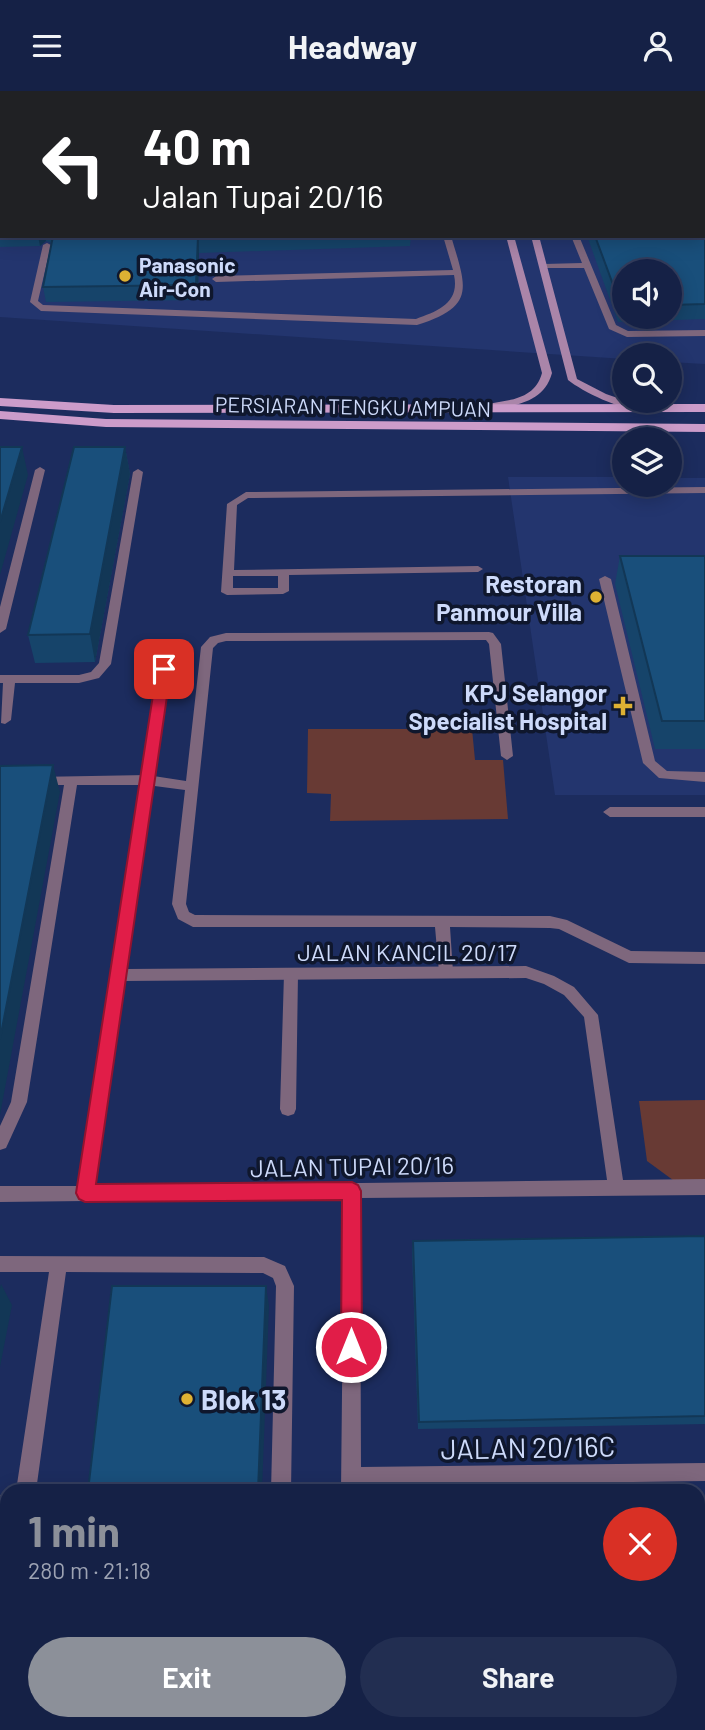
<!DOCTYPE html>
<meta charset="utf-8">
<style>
body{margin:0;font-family:Barlow,sans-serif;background:#222e51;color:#f1f3f6;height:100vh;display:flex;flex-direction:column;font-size:26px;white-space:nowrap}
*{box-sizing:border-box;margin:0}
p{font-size:23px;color:#9da3b3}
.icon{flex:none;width:38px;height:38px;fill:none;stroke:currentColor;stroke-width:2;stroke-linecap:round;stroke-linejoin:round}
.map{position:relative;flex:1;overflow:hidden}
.sheet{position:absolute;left:0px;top:1393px;width:705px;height:247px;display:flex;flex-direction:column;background:#152146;border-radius:21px 21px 0 0;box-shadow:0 4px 18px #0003,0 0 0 2px #343e5f}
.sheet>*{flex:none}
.top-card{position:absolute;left:0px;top:0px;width:705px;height:147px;box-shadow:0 4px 18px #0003,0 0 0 2px #343e5f;background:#202124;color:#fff;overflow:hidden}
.buttons{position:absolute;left:612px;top:168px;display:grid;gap:14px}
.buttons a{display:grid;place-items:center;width:70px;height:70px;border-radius:50%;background:#152146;box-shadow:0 4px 18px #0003,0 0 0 2px #343e5f;font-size:35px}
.pin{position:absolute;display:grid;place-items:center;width:60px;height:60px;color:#fff;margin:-30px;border-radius:14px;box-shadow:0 4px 10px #0006}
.me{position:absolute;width:77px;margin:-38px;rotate:0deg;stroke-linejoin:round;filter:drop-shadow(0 0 5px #0008)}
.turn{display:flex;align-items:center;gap:24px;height:147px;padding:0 28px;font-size:32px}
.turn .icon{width:91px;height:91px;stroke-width:2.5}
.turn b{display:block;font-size:49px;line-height:60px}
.round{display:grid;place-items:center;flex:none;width:74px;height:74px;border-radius:37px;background:#222e51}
.overview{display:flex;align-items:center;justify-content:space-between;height:119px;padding:0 28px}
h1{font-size:42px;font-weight:700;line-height:52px;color:#8c9099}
.button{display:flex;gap:14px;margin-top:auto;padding:14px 28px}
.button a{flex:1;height:80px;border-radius:42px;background:#8c9099;color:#fff;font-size:28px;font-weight:700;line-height:80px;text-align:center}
.button a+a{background:#222e51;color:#f1f3f6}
header{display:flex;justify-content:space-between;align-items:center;height:91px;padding:0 28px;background:#152146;font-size:32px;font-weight:700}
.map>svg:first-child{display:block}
.built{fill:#23356e;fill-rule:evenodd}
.green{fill:#683a34}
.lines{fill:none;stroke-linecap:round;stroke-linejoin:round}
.lane{fill:#7e677d;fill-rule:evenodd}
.street{fill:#7e677d;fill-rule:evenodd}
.secondary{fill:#aa85a9;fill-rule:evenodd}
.primary{fill:#cc9cca;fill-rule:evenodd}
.wall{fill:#16446a;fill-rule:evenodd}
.shaded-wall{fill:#123756}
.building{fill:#194f7b;stroke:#123756;stroke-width:2}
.route{fill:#e11d48;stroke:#92132f;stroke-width:2}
.poi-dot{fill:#deb133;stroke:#0f172d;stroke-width:2.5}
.labels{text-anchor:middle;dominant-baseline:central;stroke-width:7;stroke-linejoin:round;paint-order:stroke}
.far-poi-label{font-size:21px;font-weight:bold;fill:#cddafa;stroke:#0f172d;text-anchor:start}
.far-street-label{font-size:21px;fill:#cddafa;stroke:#0f172d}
.poi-label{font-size:24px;font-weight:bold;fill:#cddafa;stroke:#0f172d;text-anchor:end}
.street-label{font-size:24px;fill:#cddafa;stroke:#0f172d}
.near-poi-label{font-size:28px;font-weight:bold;fill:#cddafa;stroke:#0f172d;text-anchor:start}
.near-street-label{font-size:28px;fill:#cddafa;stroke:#0f172d}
</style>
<header><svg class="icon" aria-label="menu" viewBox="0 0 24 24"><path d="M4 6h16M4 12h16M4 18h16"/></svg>Headway<svg class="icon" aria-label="person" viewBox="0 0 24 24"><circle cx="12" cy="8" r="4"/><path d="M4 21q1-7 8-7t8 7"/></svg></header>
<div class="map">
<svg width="705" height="1639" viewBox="0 0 705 1639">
<rect width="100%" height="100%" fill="#1c2c5e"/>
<!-- built -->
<path class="built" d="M0,0H705V273L670,271V264H625V268L0,226ZM2,2H704V145H2ZM625,180H670V226H625Z
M508,386H625V394H670V387H705V704H555Z"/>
<!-- green -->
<path class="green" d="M308,638H472L475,669H503L508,728L330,730L331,703L307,702Z
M705,1009V1091L677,1092L647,1070L639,1010Z"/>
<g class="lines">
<!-- lane -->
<path class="lane" d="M408,0H414L415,2H409Z
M521,0H527V2H521Z
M443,145H451C466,196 477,215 417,234L41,220L30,211L43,154L47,152L51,154L38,210L43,214L416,228C438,220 460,212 454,184L216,191L212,188L216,185L453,179Z
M571,145H579L616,234L628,240L705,239V245L627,246L609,238L584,177H544L540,175L544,173L582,172Z
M40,376L45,379L6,538L0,542V516L35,379Z
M138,378L143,381L111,573L99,587L79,592H15L11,629L5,633L1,632L3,592H0V584H79L91,581L99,572L133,381Z
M705,396V402L248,407L237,414L234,479L478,475L483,478L478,481L289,484V500L283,503L227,504L221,501L227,413L246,401ZM233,485H278V497H233Z
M605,485L611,488L655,670L667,680L705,681V691L659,687L643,672L599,488Z
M489,541L493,542L501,553L513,665L507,669L501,665L489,553L486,549L226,550L218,552L213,557L186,813L189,821L195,824L550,825L567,829L631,860L705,861V873L629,872L559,838L550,837L450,836L453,881L451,885H441L439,881L435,836H193L178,828L172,813L185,699L147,694H77L27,1011L6,1057L0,1059V1035L11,1011L64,694H40L34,689L35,686L147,684L186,690L201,556L210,546L226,542Z
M610,716H705V726H610L603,721Z
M291,877L296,879L298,883L296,1018L294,1023L288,1025L282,1023L280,1018L284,883L286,879Z
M0,1165L264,1166L285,1175L294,1195L291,1400H271L276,1195L273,1187L263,1182L66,1181L36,1400H16L49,1181H0Z
M0,1404H7V1424H0Z
M7,1520V1585L0,1588V1523Z
M265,1633H287V1639H265Z"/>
<!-- street -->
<path class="street" d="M164,573L170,577L126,878L526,875L554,885L574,896L598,924L623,1089L705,1088V1104L360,1107L361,1376L705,1372V1390L361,1395V1400H341L344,1107L0,1111V1095H78L158,577ZM526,887L544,893L564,904L584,926L607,1089L94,1095L124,890Z
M340,1633H362V1639H340Z"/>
<!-- secondary -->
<path class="secondary" d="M469,0H475V2H469Z
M489,0H495V2H489Z
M506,145H514L552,282C543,315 509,315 480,320L477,319V315C502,309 534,312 542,282Z
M531,145H539L577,288L606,303L641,315V319C623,320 583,301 568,289Z"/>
<!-- primary -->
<path class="primary" d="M0,307L114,314L705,313V321L114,322L0,315Z
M0,320L106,328L705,333V341L106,336L0,328Z"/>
</g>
<!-- wall -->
<path class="wall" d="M534,0H705V228L618,231L587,145H704V2H534ZM625,180H670V226H625Z
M2,86V145H411L410,155L199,162L198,209L46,211L43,196L52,152L46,150L40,155L0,156V93Z
M125,356L130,383L95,571L35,572L28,544Z
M620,465H705V658H655L615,493Z
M705,1145V1333L418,1338L412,1159L413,1150Z"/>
<!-- shaded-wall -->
<path class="shaded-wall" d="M38,145H45L46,150L40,155Z
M198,146L199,162L198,209L196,194Z
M22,356L28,384L0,484V431Z
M125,356L130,383L95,571L90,543Z
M53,674L60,701L0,1024V948Z
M1,1193L12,1214L0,1276V1197Z
M266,1195L269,1215L262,1400H258Z
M249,1633H254L253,1639H249Z"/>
<!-- building -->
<path class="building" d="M25,0H383V2H24Z
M540,0H705L704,3L705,6V213L670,214V180H625V215H621L595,145H704V2H540Z
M2,86V140H0V93Z
M53,145H234L198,146L196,194L43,196Z
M0,356H22L0,431Z
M74,356H125L90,543L28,544Z
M620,465H705V630H662Z
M53,674L0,948V675Z
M705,1145V1325L419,1331L413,1150Z
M112,1195H266L258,1400H88Z
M698,1426H705V1639H430V1633H698Z
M60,1633H249V1639H59Z"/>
<!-- route -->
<path class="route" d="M164,573L171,578L96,1093L352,1091L358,1094L361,1100L362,1256L359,1263L351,1266L344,1263L341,1256L342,1109L85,1111L79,1108L76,1102L157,578Z"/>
<!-- markers -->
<g class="poi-dot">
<circle cx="125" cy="185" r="7"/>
<circle cx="596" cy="506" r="7"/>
<path d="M619.5 604.5h7v7h7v7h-7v7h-7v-7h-7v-7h7z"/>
<circle cx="187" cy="1308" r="7"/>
</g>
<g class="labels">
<!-- far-poi labels -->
<g class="far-poi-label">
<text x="139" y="173">Panasonic<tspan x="139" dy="24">Air-Con</tspan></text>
</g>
<!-- far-street labels -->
<g class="far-street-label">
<text transform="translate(353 315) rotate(1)">PERSIARAN TENGKU AMPUAN</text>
</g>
<!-- poi labels -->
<g class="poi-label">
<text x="582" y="492">Restoran<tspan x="582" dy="28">Panmour Villa</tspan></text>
<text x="607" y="601">KPJ Selangor<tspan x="607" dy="28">Specialist Hospital</tspan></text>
</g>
<!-- street labels -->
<g class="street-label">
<text x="407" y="860">JALAN KANCIL 20/17</text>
<text transform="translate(352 1075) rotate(-1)">JALAN TUPAI 20/16</text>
</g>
<!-- near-poi labels -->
<g class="near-poi-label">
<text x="201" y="1308">Blok 13</text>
</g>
<!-- near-street labels -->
<g class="near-street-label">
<text transform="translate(528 1356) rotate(-1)">JALAN 20/16C</text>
</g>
</g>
</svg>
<div class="buttons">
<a><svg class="icon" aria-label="sound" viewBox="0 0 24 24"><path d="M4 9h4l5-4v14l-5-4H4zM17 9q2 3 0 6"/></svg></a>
<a><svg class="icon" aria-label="search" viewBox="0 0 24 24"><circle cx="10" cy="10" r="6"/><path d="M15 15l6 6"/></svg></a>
<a><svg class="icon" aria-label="layers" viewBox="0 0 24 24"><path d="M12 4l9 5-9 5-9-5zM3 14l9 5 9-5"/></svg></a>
</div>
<div class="pin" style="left:164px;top:578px;background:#d93025"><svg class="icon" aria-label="arrive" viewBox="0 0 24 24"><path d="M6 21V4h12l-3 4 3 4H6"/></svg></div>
<svg class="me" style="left:351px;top:1256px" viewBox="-20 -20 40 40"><circle r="17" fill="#e11d48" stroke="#fff" stroke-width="3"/><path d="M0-11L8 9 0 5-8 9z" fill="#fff"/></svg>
<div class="top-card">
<div class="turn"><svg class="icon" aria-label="left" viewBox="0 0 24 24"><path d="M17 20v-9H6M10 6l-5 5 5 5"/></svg><div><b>40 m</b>Jalan Tupai 20/16</div></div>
</div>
<section class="sheet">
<div class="overview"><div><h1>1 min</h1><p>280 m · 21:18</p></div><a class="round" style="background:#d93025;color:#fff"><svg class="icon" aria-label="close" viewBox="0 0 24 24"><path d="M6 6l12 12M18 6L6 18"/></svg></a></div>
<div class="button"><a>Exit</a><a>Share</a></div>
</section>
</div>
